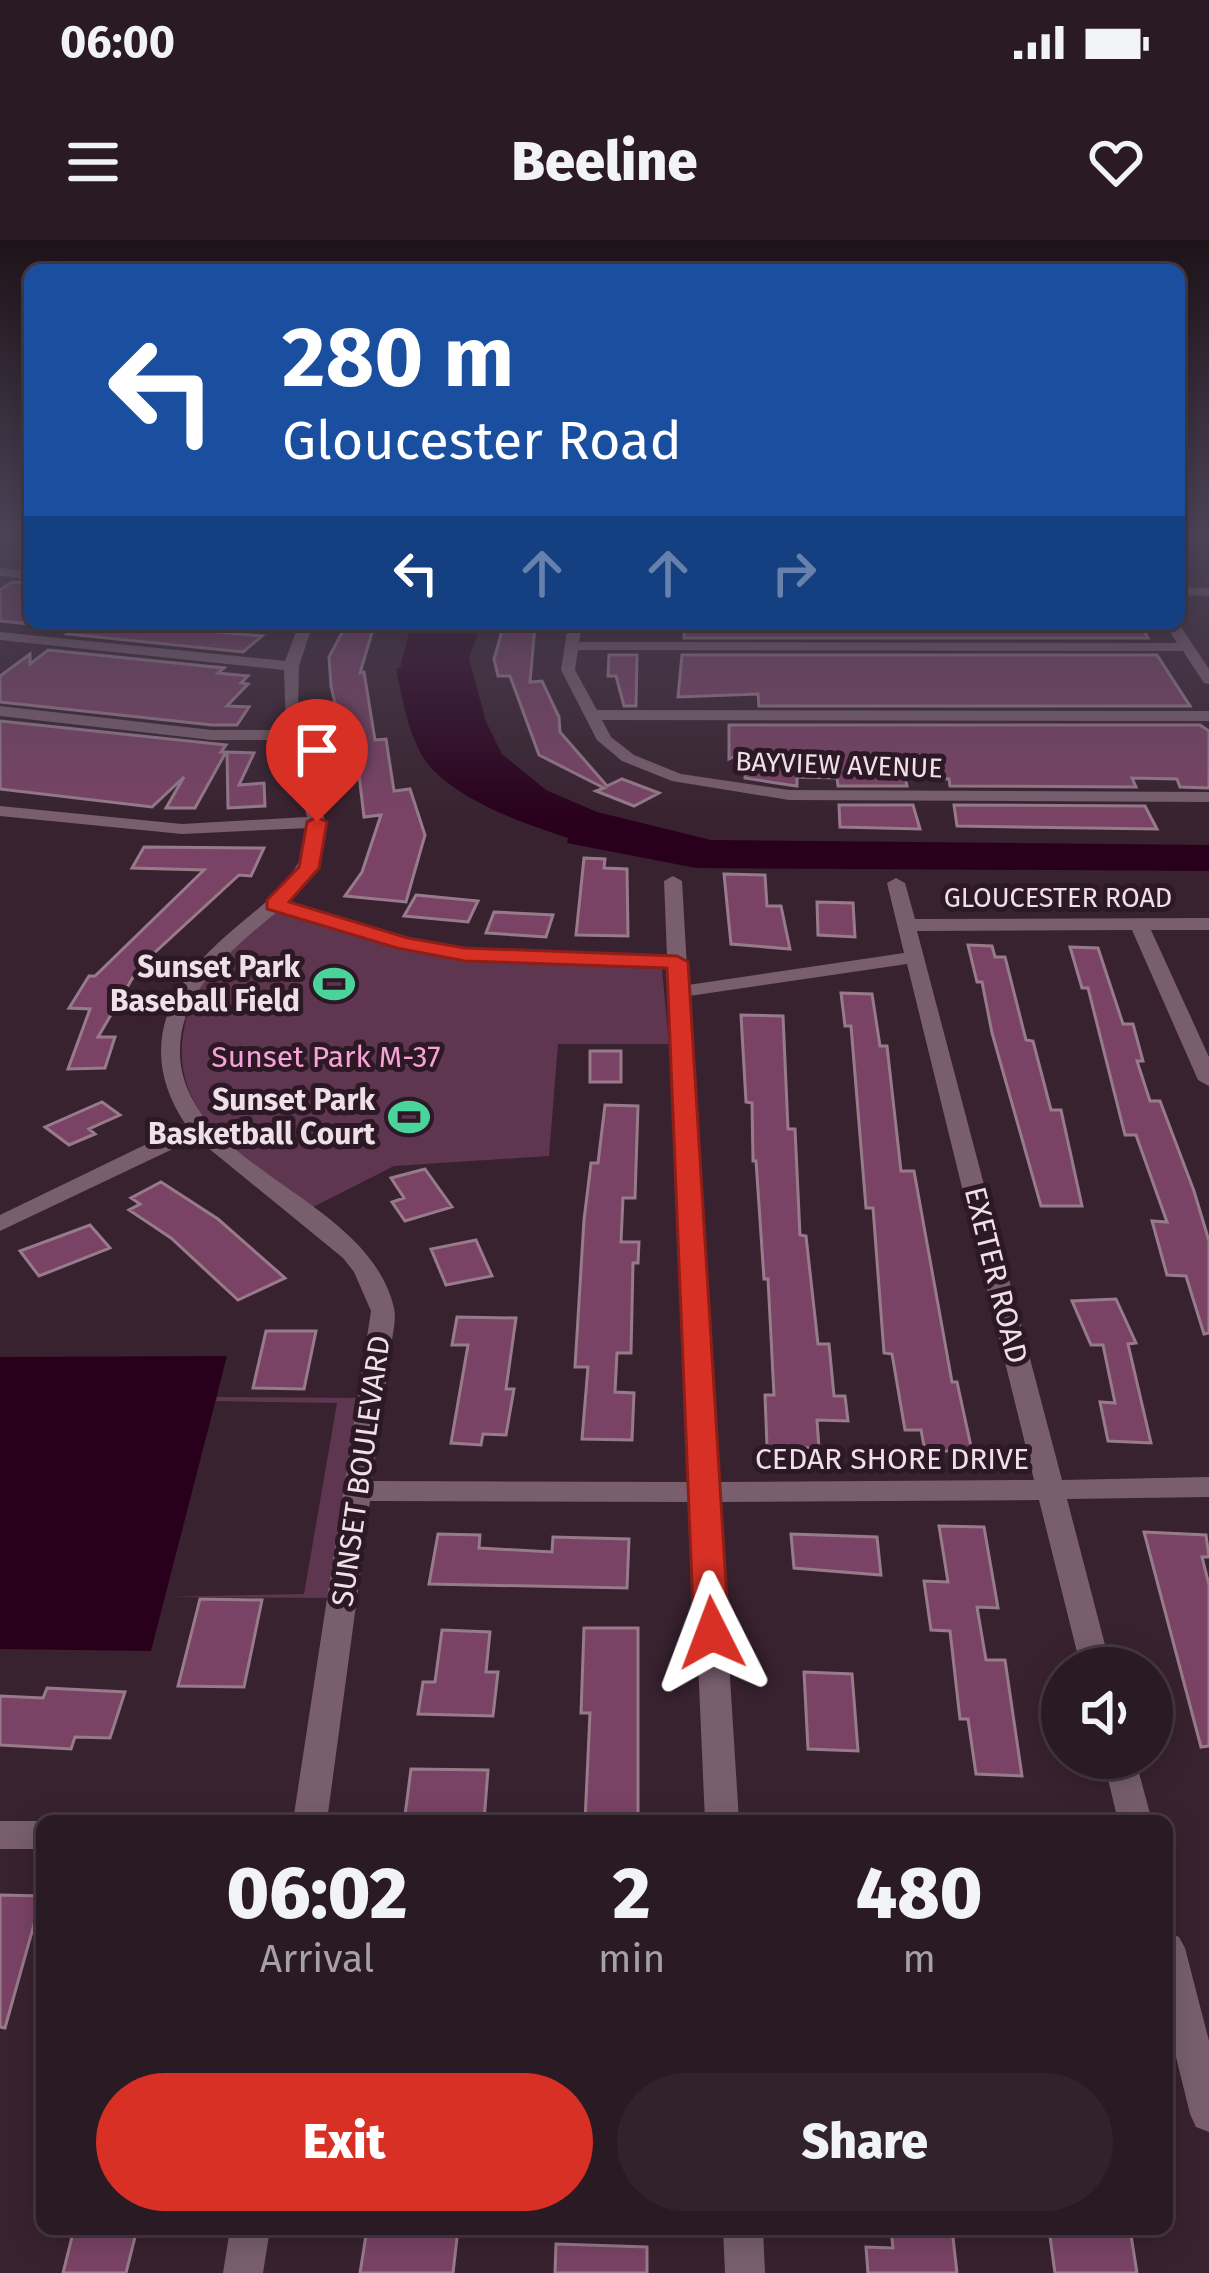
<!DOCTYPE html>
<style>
body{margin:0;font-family:"Fira Sans",sans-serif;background:#32232b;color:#f1f3f6;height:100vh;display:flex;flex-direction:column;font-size:45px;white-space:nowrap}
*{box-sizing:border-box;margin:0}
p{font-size:39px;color:#a5a1a6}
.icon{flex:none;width:66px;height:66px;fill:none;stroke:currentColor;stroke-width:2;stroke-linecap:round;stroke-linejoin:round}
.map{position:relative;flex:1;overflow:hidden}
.side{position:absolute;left:36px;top:1575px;width:1137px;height:420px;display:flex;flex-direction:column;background:#2a1a23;border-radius:18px;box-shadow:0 6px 30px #0003,0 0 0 3px #463841}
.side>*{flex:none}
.banner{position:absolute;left:24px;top:24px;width:1161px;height:366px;border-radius:18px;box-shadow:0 6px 30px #0003,0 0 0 3px #463841;background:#1a4fa0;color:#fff;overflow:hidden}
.tools{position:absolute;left:1041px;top:1407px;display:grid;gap:24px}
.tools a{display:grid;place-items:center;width:132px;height:132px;border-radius:50%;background:#2a1a23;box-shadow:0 6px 30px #0003,0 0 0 3px #463841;font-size:60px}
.pin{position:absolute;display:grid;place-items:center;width:102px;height:102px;color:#fff;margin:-123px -51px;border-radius:50% 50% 50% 0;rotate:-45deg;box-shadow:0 0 12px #0007}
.pin .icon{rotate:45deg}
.me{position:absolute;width:132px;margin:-66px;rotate:357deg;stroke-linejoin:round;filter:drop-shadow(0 0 9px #0008)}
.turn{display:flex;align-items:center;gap:42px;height:252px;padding:0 60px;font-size:54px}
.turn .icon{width:156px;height:156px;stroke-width:2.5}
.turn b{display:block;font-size:84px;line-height:102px}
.lanes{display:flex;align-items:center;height:114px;padding:0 60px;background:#0003;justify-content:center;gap:60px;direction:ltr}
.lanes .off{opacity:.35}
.eta{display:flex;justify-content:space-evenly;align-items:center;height:204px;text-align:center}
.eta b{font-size:72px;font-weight:800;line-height:84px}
.cta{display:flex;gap:24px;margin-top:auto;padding:24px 60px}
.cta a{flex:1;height:138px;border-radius:72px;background:#d93025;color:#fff;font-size:48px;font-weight:800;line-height:138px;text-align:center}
.cta a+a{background:#32232b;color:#f1f3f6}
.status{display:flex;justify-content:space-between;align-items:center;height:84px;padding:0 60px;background:#2a1a23;direction:ltr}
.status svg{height:33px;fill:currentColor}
header{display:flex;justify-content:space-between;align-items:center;height:156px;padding:0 60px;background:#2a1a23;font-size:54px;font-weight:800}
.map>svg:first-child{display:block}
.green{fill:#5f3650}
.water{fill:#29001c}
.building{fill:#7a4366;stroke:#977b8b;stroke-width:3}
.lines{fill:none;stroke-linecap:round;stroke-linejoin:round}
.minor{fill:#795f6e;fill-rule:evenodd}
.route{fill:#d93025;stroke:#8d1f18;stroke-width:3}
.labels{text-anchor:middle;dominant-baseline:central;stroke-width:10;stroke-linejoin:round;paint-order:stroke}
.far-street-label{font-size:27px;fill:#efe0e8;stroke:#2d1825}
.poi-label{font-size:30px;font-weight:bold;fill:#efe0e8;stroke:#2d1825;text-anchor:end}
.park-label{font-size:30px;fill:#f7a3d7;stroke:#2d1825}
.street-label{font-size:30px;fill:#efe0e8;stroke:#2d1825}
</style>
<div class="status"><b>06:00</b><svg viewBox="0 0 49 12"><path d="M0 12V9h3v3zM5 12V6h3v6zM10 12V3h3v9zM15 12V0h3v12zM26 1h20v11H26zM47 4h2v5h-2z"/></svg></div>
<header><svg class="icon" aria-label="menu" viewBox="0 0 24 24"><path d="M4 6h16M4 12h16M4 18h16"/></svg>Beeline<svg class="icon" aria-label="heart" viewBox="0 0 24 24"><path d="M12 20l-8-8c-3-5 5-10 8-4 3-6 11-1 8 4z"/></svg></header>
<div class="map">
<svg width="1209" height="2033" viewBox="0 0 1209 2033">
<rect width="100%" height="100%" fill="#38222f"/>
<!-- green -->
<path class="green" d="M276,670L400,708L469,722L662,729L669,804H558L549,916L394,926L313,967C249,918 164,878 185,784C189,766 196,748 207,733C226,710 254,690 276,670Z
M217,1157L368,1158L341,1358L166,1357L304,1354L337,1163L216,1161Z"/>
<!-- water -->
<path class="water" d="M416,384H481L469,418L486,482L502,514L546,550L597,572L711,600L1209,605V631L696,628L567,603L568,598C522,582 471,566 435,532C410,509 403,460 396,429L400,428L409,392Z
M227,1116L151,1411L0,1409V1117Z"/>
<!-- building -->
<path class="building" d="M12,342L30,343V384L0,381V350Z
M80,384H129L262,396L243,412L67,394Z
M504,384L535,385L530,442L542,441L559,477L560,492L607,546L622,539L659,553L634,566L596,551L604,548L539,515L510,436H498L494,419Z
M685,384H1140L1148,398H684Z
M346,385L374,386L360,433L364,432L375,500L386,499L394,551L410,549L425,595L406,662L345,656L362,632L381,575L364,577L356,509L346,510L331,446L329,417Z
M48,410L224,428L218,433L248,436L241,443L248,444L227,466L249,467L237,485H212L0,462V436L30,414V424Z
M609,415H637L636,466H624L616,436H608Z
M682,415H1157L1190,466H759L758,454L678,457Z
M0,481L226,505L221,512H226L195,568H166L184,537L152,567L0,549Z
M729,485H1200L1209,491V548L1180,547L1177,539L1132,538L1136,547L950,546L949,539L905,537L907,546H838L837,538L797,537V546L789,545L745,538L746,511L729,519Z
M227,512L254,513L239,545L264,543L265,566L228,568Z
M839,565H913L920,589L840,587Z
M954,565L1145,566L1157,589L957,586Z
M144,607L264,608L251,636L239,635L139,727L98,797H115L105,828L68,829L90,769L69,768L89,736H95L204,630L132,628Z
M584,618L605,619L604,628L627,629L628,696L576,695Z
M724,634L765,635L767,666H781L790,709L731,704Z
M416,655L478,661L468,682L404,676Z
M817,662L853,663L855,697L818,695Z
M494,672L553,675L546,697L486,693Z
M968,705L992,706L995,717H1005L1026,800L1033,801L1051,870H1061L1082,966H1041L992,793L982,742H977Z
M1070,707L1098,708L1123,784H1133L1143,821H1137L1150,861H1160L1194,951L1209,1001V1093L1204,1094L1186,1036L1167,1035L1152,981L1167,982L1136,895H1125L1088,748H1082Z
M841,753L872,754L880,806H887L901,931H914L952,1142H957L972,1211H925L921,1190H905L892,1114L884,1113L873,968H866L851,786H845Z
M741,775L783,776L788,889H795L800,995L806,996L818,1104H829L834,1156H845L848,1181L817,1180L819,1208L767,1207L765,1155H774L768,1039H764L756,921H753L752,863L746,862Z
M590,811H621V842H590Z
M102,862L120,875L89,889L95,894L69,905L45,887Z
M605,865L638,866L635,958H623L621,1002H639L638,1023H633L631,1113H617L615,1152L634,1153L632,1200L582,1199L588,1127H575L584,980L591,923H598Z
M425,929L452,967L405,981L392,962L404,958L391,938Z
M161,942L218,979L285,1038L238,1060L171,998L129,970L140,964L131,958Z
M90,985L110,1008L39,1036L20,1011Z
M476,1000L492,1036L446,1045L431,1009Z
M1116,1059L1136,1103L1128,1104L1151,1203L1108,1201L1100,1162L1115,1163L1103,1105H1091L1072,1061Z
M457,1077L516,1078L506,1149H514L506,1195L483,1194L481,1205L451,1203L468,1105H452Z
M266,1091H316L304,1149L253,1148Z
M939,1286L984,1287L998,1368L977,1367L986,1420H1005L1022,1536L976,1534L968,1479H960L950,1391L931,1390L924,1341L948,1342Z
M1144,1292L1206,1295L1209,1317H1202L1209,1345V1506L1201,1507Z
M438,1294L480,1295L479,1308L552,1312L553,1297L629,1299L627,1348L429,1344Z
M791,1294L877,1297L881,1335L794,1328Z
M200,1359L262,1360L244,1447L178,1446Z
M584,1388H638V1581H585L590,1473H581Z
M442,1390L490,1392L486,1432H498L493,1476L418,1474L423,1442H435Z
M804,1432L852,1434L858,1511L808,1509Z
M47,1448L125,1452L110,1498L75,1497L71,1509L0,1505V1456L43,1458Z
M411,1529L488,1530L484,1581H425L426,1575H405Z
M0,1655L42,1656L5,1788L0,1787Z
M74,1989H137L126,2033H63Z
M367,1989H458L453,2033H360Z
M891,1989H952L957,2033H868L866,2007L893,2008Z
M1049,1989H1130L1137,2033H1055Z
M556,2004L647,2007V2033H555Z"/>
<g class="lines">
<!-- minor -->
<path class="minor" d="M0,328L30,331V339L0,336Z
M1179,347L1209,348V356L1179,355Z
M299,384H313L299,426L298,467L325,582L326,597L318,623L287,662L407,699L465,709L667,716L664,641L673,636L682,641L688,745L904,713L887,643L896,638L905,643L915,679L1209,678V690H1151L1209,817V846L1198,840L1132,690L917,691L1062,1240L1209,1237V1257L1067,1259L1111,1428H1081L1039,1260L719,1262L739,1581H705L691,1262L370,1261L327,1581H293L371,1071L354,1032L343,1018L196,898L0,991V975L186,885C141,818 160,757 217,704C254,669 299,646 309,592V588L182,594L0,576V566L182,584L307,577L288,500H212L0,476V466L212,490H286L284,430L0,400V392L285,421ZM278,671L397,708L465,721L668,727L691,1242L372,1241C378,1199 384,1156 390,1114C391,1100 397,1081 394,1068C369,960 198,931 181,826C171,756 231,710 278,671ZM907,724L1034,1240L718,1242L689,756Z
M568,384H582L579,402L1177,403L1165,384H1179L1209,429V444L1204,443L1183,411L578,410L575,430L597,470L1209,471V481L602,480L611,497L634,515L681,534L789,550L1209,552V562L789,560L672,541L622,521L597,500L561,430Z
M1103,1518H1135L1152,1581H1118Z
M0,1581H43L42,1609H0Z
M1167,1692L1179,1697L1185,1708L1209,1801V1892L1196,1887L1190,1874L1167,1780Z
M230,1989H270L263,2033H223Z
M723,1989H763L765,2033H725Z"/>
</g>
<!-- sky -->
<linearGradient id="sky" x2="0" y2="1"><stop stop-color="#1f131a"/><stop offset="0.51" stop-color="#4d4458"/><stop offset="1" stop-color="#4d4458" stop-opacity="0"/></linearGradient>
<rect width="1209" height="579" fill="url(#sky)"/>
<!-- route -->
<path class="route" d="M317,577L327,582L319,628L289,662L408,698L465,708L677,716L688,722L729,1393L724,1402L712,1406L700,1402L694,1393L667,728L465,721L397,708L267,669V660L299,627L307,582Z"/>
<!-- icons -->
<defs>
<g id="stadium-bare" transform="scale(3.24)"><path d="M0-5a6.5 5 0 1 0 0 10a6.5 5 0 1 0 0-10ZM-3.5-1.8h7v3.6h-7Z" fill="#4ad49c" stroke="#2d1825" stroke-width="2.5" paint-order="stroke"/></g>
</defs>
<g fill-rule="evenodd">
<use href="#stadium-bare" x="334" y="744"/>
<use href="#stadium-bare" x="409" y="877"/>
</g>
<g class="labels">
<!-- far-street labels -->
<g class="far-street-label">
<text transform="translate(839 525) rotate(2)">BAYVIEW AVENUE</text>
<text x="1058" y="658">GLOUCESTER ROAD</text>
</g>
<!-- poi labels -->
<g class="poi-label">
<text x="300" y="727">Sunset Park<tspan x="300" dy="34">Baseball Field</tspan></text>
<text x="375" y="860">Sunset Park<tspan x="375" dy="34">Basketball Court</tspan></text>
</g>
<!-- park labels -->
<g class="park-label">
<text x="326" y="817">Sunset Park M-37</text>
</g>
<!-- street labels -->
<g class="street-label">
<text transform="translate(996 1035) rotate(76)">EXETER ROAD</text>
<text x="892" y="1219">CEDAR SHORE DRIVE</text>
<text transform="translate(361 1231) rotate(-82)">SUNSET BOULEVARD</text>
</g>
</g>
</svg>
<div class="tools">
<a><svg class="icon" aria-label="sound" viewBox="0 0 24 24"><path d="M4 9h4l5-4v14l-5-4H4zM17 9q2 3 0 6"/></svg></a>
</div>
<div class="pin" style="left:317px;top:582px;background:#d93025"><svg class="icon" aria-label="arrive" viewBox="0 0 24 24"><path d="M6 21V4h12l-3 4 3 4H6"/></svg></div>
<svg class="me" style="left:712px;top:1393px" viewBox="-20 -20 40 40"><path d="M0-17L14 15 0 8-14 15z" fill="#d93025" stroke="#fff" stroke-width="4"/></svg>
<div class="banner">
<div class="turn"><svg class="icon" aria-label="left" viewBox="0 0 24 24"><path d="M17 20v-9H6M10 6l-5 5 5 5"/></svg><div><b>280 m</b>Gloucester Road</div></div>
<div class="lanes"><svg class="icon" aria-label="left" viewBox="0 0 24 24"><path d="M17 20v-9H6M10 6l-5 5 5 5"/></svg><svg class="icon off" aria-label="ahead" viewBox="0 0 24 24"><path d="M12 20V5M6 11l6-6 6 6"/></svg><svg class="icon off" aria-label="ahead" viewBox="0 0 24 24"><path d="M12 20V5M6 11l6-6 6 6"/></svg><svg class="icon off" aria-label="right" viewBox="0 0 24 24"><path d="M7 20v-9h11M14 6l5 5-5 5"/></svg></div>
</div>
<section class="side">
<div class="eta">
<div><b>06:02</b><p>Arrival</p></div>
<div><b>2</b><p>min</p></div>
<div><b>480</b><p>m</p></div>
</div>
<div class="cta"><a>Exit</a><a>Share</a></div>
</section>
</div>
